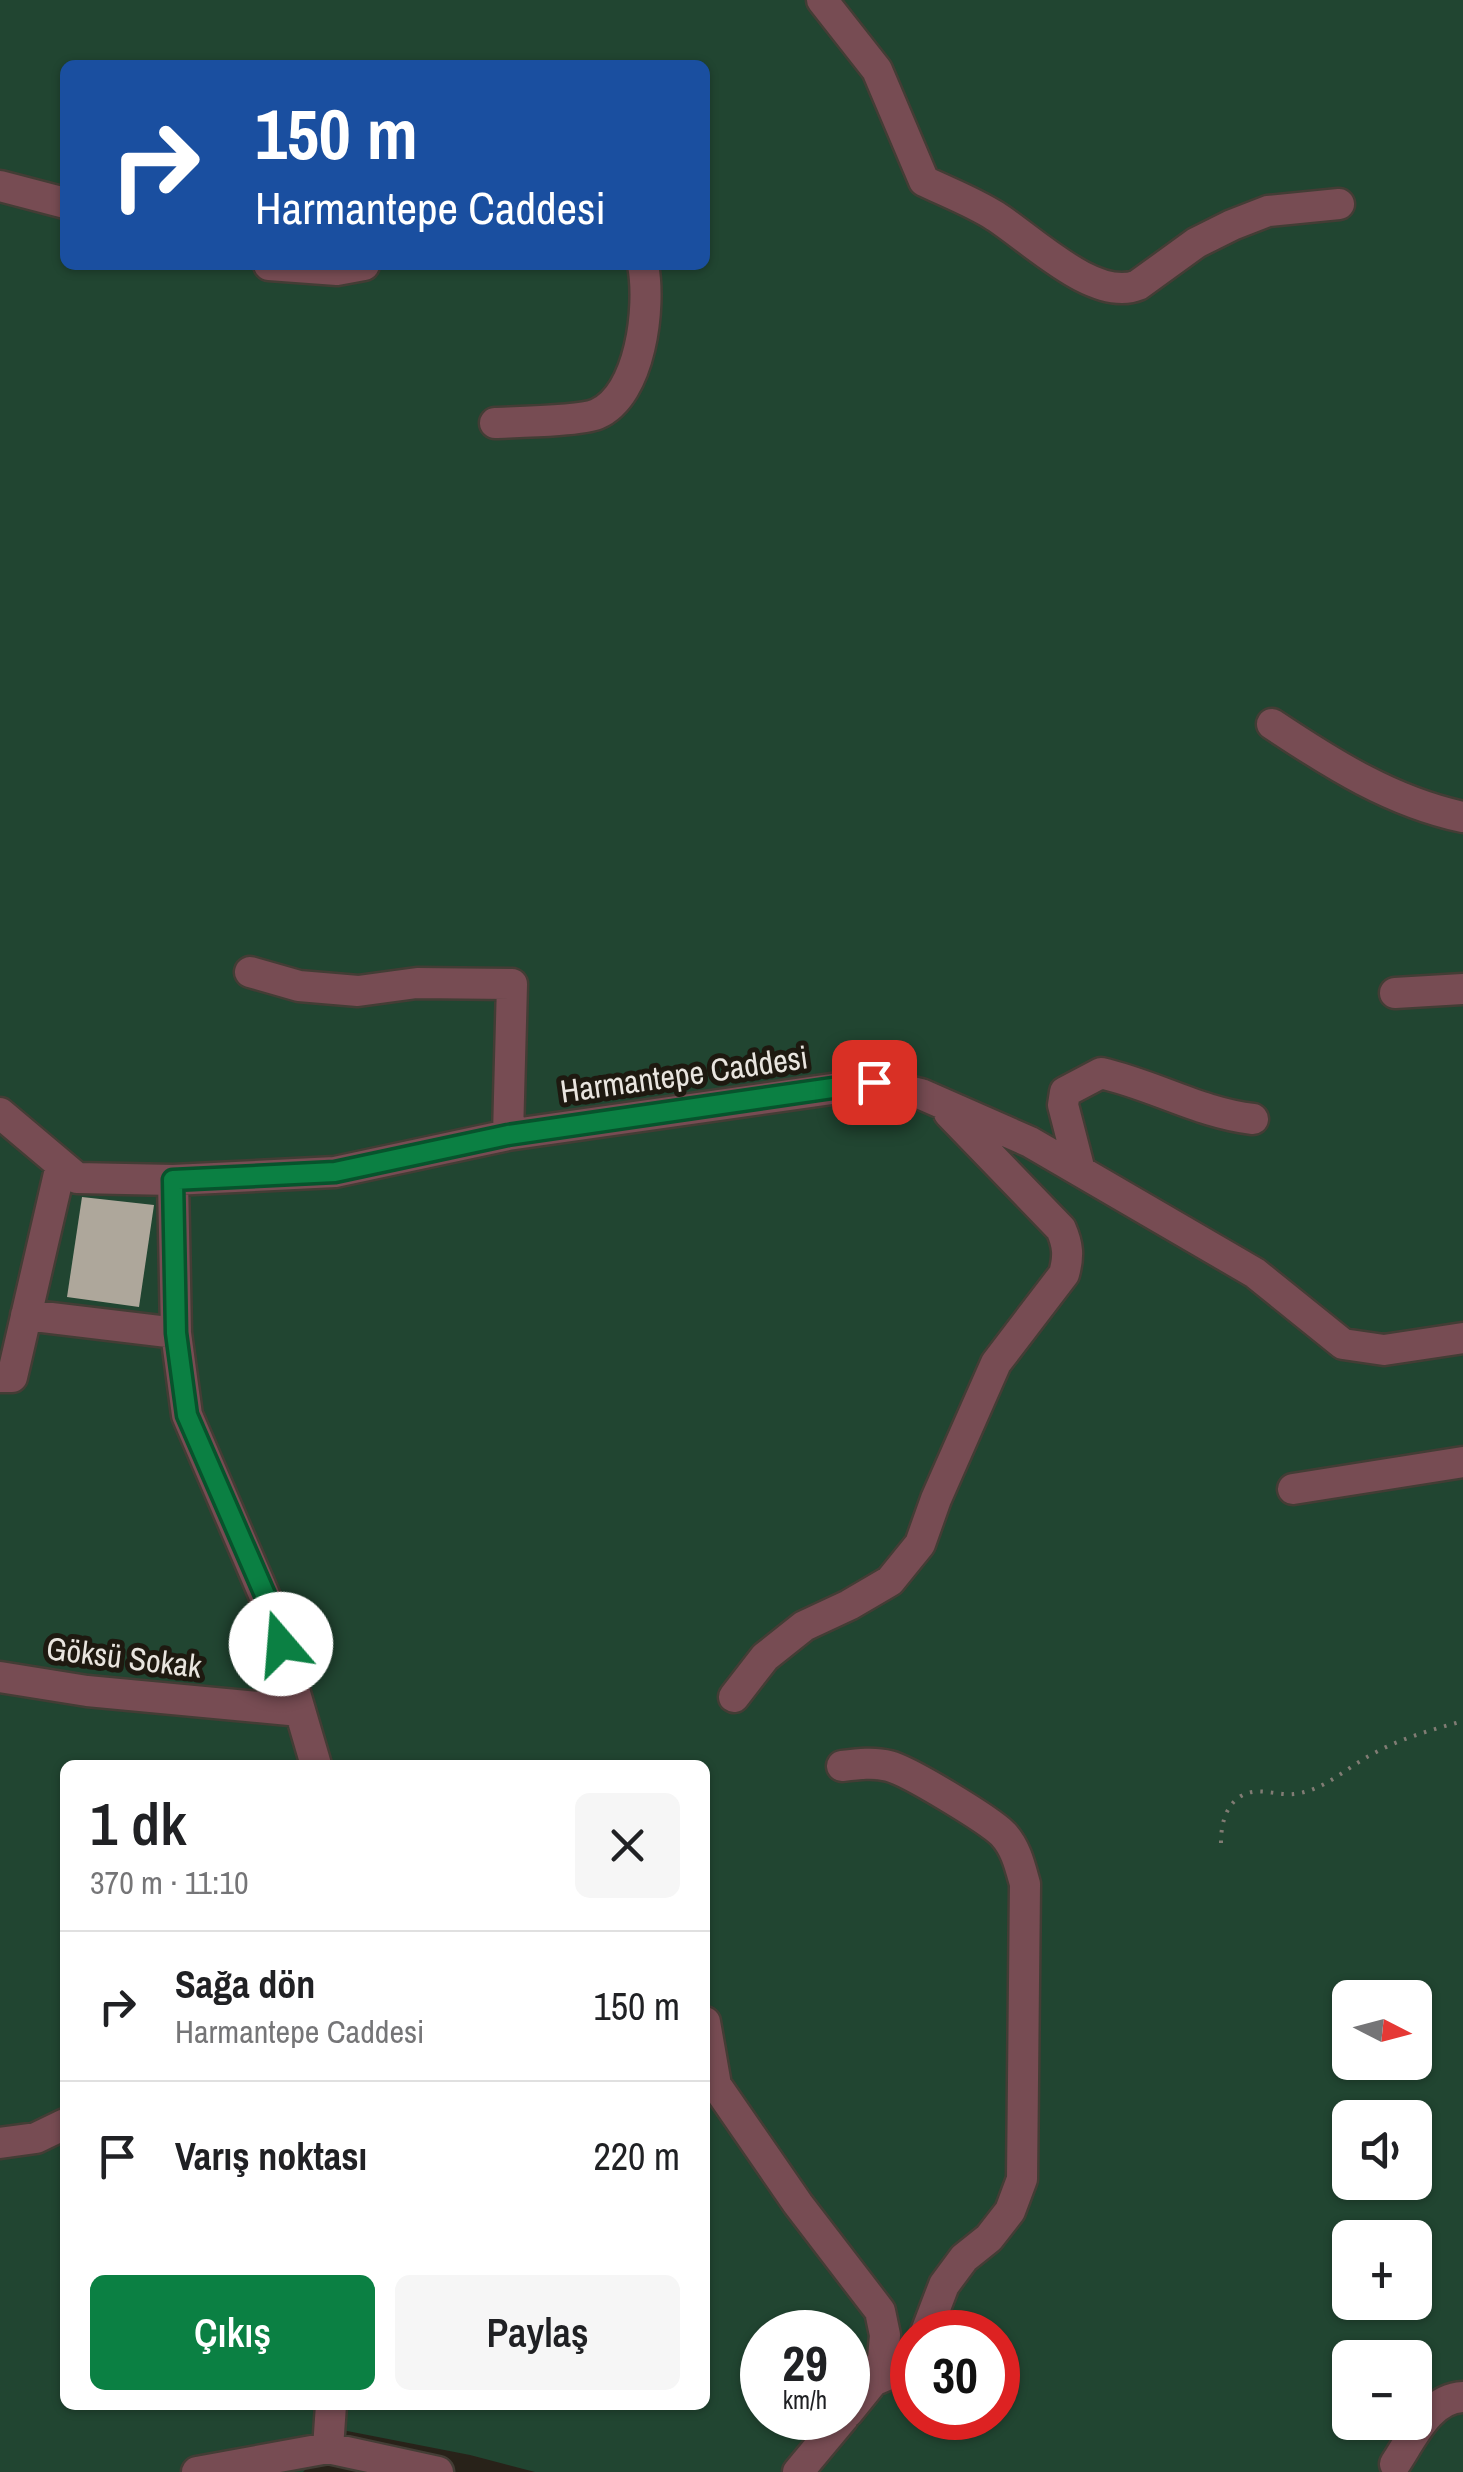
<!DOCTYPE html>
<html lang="tr">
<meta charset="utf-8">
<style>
body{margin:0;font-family:"Archivo Narrow",sans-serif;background:#f6f6f6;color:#202124;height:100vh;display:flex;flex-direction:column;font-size:38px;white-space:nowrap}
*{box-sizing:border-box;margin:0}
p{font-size:32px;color:#757577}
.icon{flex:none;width:55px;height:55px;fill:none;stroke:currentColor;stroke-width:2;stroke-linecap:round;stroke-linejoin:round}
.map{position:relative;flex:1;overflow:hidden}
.drawer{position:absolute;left:60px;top:1760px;width:650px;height:650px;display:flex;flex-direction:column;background:#fff;border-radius:15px;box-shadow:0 2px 8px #0004}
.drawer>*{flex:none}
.top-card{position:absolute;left:60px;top:60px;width:650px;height:210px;border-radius:15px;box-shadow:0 2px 8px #0004;background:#1a4fa0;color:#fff;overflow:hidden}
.needle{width:65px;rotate:96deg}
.tools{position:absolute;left:1332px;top:1980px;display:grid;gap:20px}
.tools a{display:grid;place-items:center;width:100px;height:100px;border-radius:15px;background:#fff;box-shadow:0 2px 8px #0004;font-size:50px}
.speed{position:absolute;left:740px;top:2310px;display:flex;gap:20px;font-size:50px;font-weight:700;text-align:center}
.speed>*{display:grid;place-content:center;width:130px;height:130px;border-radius:50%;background:#fff;box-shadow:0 2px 8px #0004;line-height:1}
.speed small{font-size:25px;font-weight:400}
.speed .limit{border:15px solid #d22;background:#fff;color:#111}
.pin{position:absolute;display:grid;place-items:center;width:85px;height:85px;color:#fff;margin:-42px;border-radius:20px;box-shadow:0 5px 15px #0006}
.me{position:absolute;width:110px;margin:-55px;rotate:342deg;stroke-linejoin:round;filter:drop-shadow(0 0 8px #0008)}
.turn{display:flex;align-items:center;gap:35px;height:210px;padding:0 30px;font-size:45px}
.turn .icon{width:130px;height:130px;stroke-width:2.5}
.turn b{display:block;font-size:70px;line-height:85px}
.round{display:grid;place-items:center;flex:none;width:105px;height:105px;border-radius:15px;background:#f6f6f6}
.summary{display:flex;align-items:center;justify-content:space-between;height:170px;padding:0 30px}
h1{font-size:60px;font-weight:600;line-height:75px}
.primary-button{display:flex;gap:20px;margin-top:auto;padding:20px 30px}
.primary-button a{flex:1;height:115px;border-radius:15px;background:#0b8043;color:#fff;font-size:40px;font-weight:600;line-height:115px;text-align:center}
.primary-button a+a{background:#f6f6f6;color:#202124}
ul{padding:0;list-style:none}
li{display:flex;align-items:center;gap:30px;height:150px;padding:0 30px;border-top:2px solid #e0e0e0}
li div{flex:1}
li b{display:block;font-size:38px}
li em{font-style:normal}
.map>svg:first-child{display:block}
.green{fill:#214531;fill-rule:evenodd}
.building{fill:#aea79b}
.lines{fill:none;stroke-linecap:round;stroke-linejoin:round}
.minor-casing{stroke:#433d35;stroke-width:35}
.path{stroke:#817c74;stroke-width:4;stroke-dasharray:2.5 8;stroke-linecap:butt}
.minor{stroke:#774c53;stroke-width:30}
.route-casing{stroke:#07532c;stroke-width:25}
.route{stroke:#0b8043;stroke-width:18}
.labels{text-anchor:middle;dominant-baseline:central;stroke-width:10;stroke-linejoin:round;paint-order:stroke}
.street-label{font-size:32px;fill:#e9e5df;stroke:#1e1910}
</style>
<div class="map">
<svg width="1463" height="2472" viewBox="0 0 1463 2472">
<rect width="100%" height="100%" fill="#282219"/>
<!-- green -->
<path class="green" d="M0,0H1463V2472H535L470,2455L342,2430L303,2472H0ZM65,65H705V265H65ZM65,1765H705V2405H65ZM1350,1998H1415V2062H1350ZM1350,2118H1415V2182H1350ZM1350,2238H1415V2302H1350ZM762,2332H848V2418H762ZM912,2332H998V2418H912ZM1350,2358H1415V2422H1350Z"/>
<!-- building -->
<path class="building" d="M82,1197L154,1205L139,1307L67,1297Z"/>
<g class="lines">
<!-- minor casing -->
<g class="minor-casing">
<path id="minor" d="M822,0L877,70L924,181C947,192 973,202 995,216C1030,238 1095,303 1138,285L1196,243L1232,225L1268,211L1339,204
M0,186L65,203
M269,265L337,270L364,265
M495,423C516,422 581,421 597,414C641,395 651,306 643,265
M1272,724C1332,764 1392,802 1463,817
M250,972L299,986L358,991L417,983L512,984L508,1135
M1395,993L1463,989
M0,1113L77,1178L173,1180L176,1333L187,1415L271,1611L316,1765
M1080,1171L1063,1105L1065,1092L1101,1073C1154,1085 1200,1113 1253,1119
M173,1180L335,1172L508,1135L874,1083L921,1094L1030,1142L1255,1273L1343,1344L1384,1350L1463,1338
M26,1315L176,1333
M0,1377H12L61,1165
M1293,1489L1463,1462
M0,1677L87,1691L300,1711
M734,1697L765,1657L804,1626L849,1605L890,1581L920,1544L936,1499L996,1363L1064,1274C1069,1256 1068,1245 1061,1229L949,1113
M842,1766C858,1764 874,1762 889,1766C909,1771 989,1820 1003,1834C1016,1848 1020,1866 1025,1884L1022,2179L1010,2211L989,2238L964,2258L944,2285L926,2332
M705,2022L716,2085L798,2204L880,2311L885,2335L883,2359L873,2381L848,2412
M0,2143L36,2138L65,2124
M873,2381L894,2372L912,2355
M328,2448L331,2405
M1395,2464C1412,2439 1429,2398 1463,2397
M197,2472L328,2448L438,2472
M798,2472L843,2418"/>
</g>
<!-- path -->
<path class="path" d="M1221,1843C1221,1825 1225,1806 1241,1796C1257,1786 1277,1796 1294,1794C1323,1791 1345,1769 1369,1756C1398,1739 1431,1730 1463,1721"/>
<!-- minor -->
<use href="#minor" class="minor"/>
</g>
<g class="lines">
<!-- route casing -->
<g class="route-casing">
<path id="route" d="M281,1644L272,1611L187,1415L176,1333L173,1180L335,1172L508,1135L874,1082"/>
</g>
<!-- route -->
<use href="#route" class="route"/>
</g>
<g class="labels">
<!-- street labels -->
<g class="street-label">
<text transform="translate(684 1074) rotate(-8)">Harmantepe Caddesi</text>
<text transform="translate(124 1657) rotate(7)">Göksü Sokak</text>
</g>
</g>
</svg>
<div class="tools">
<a><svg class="needle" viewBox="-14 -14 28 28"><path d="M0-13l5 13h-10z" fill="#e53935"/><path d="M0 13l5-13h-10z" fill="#757577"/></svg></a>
<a><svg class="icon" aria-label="sound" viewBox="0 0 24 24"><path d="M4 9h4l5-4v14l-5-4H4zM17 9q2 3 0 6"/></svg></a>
<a>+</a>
<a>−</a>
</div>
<div class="speed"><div>29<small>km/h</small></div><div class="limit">30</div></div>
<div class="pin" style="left:874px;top:1082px;background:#d93025"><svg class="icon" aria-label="arrive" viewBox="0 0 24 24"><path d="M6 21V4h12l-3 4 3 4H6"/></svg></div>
<svg class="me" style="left:281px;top:1644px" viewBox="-20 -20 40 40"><circle r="19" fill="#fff"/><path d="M0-13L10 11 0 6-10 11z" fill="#0b8043"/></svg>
<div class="top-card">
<div class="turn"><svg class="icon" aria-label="right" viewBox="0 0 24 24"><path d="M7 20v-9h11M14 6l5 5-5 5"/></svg><div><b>150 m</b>Harmantepe Caddesi</div></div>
</div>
<section class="drawer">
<div class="summary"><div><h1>1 dk</h1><p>370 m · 11:10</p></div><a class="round"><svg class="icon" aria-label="close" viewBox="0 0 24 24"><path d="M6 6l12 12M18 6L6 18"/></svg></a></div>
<ul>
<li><svg class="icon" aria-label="right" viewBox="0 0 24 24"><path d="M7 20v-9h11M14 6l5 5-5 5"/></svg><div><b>Sağa dön</b><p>Harmantepe Caddesi</p></div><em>150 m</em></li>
<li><svg class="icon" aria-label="arrive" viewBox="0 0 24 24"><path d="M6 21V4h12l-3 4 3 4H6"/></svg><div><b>Varış noktası</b></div><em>220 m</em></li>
</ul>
<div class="primary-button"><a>Çıkış</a><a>Paylaş</a></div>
</section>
</div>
